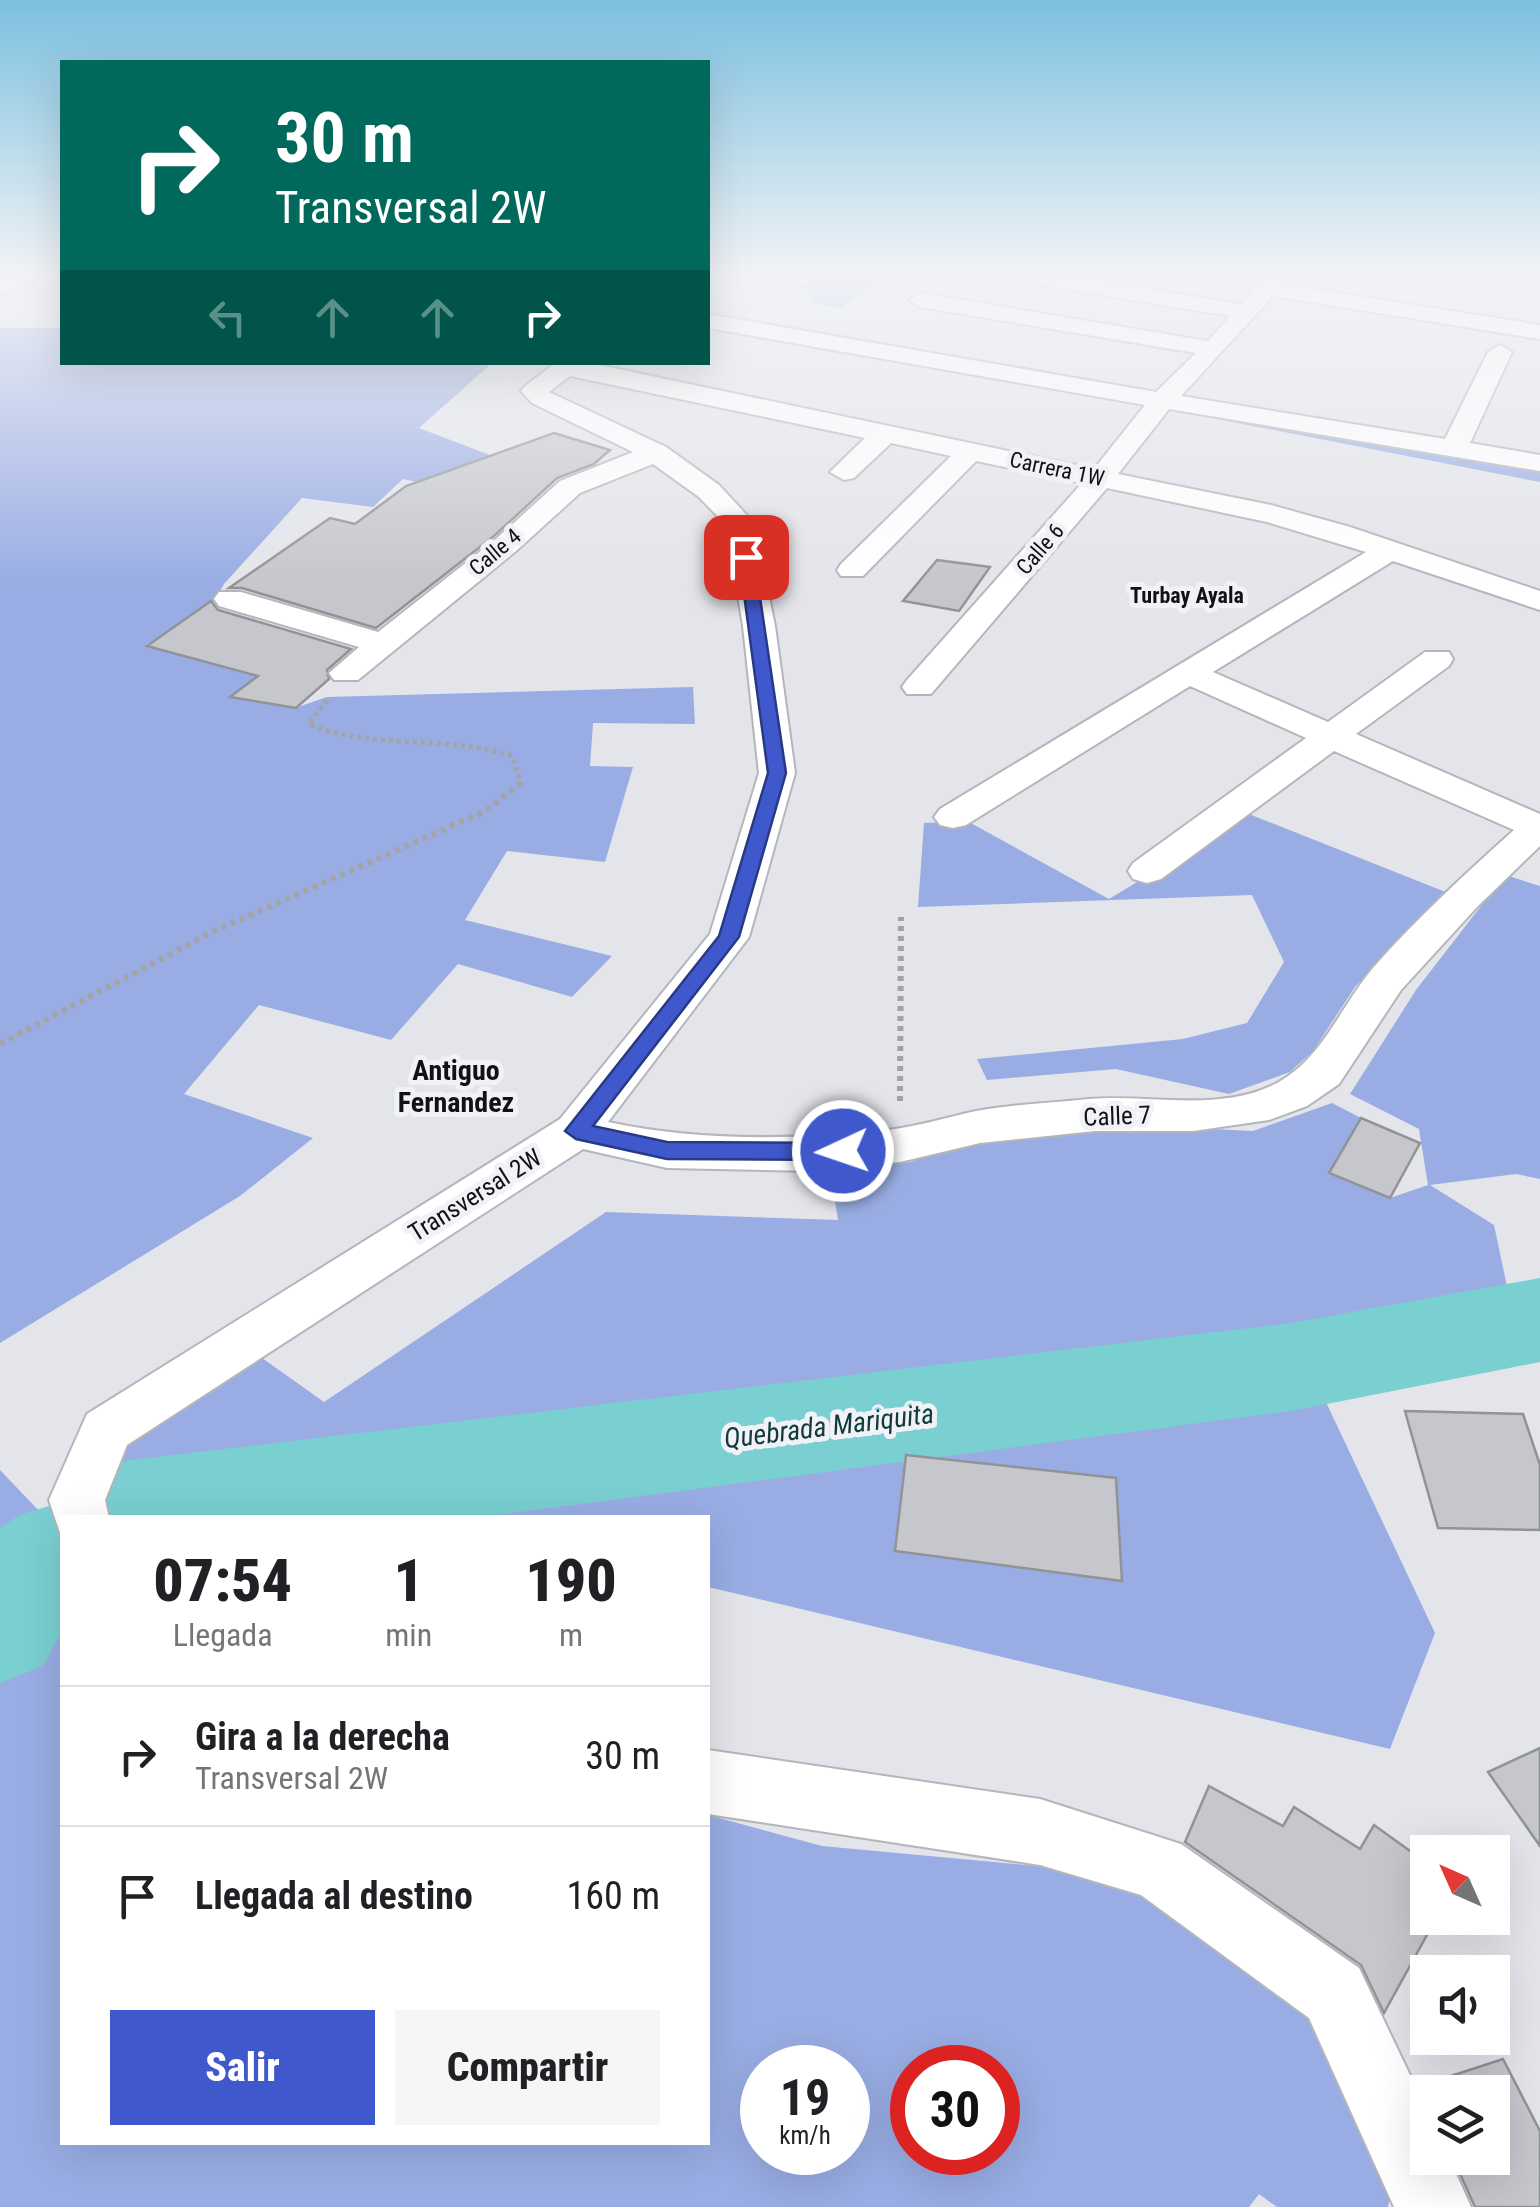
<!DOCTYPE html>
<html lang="es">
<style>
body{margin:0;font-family:"Roboto Condensed",sans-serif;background:#f6f6f6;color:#202124;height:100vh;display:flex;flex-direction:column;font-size:38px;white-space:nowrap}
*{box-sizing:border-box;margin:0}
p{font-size:32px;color:#757577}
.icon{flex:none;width:55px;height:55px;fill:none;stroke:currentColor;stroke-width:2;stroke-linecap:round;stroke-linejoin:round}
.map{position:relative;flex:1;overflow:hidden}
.sheet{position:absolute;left:60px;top:1515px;width:650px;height:630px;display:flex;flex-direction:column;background:#fff;border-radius:0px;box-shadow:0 10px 40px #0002}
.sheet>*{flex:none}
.guide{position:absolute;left:60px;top:60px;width:650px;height:305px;border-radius:0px;box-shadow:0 10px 40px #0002;background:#00695c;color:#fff;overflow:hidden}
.needle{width:65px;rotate:315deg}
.controls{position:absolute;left:1410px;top:1835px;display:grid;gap:20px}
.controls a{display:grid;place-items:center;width:100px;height:100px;border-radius:0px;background:#fff;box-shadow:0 10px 40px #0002;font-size:50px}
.speed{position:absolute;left:740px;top:2045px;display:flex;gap:20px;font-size:50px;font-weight:700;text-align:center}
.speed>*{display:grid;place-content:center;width:130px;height:130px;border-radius:50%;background:#fff;box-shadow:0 10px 40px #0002;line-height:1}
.speed small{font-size:25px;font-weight:400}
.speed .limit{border:15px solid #d22;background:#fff;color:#111}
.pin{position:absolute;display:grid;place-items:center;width:85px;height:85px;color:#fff;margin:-42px;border-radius:20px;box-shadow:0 5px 15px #0006}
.me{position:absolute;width:110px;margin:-55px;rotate:267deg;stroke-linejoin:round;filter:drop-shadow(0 0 8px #0008)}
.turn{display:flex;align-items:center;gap:35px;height:210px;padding:0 50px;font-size:45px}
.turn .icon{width:130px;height:130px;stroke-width:2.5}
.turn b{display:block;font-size:70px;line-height:85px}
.lanes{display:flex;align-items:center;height:95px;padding:0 50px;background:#0003;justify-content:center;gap:50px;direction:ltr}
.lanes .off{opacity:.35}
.eta{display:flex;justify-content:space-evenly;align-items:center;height:170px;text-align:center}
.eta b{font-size:60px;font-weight:800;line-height:70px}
.action{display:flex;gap:20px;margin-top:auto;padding:20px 50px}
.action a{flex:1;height:115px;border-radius:0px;background:#3f59cc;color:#fff;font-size:40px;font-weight:800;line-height:115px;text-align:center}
.action a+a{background:#f6f6f6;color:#202124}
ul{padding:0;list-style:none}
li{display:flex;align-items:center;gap:30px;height:140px;padding:0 50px;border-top:2px solid #e0e0e0}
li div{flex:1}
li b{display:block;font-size:38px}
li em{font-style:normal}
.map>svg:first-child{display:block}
.forest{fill:#99ade4;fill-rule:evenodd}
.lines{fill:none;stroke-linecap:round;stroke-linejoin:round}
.river{fill:#7acfd1;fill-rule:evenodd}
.building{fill:#c5c7cc;stroke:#919397;stroke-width:2.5}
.minor-casing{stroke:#b5b6bb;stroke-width:4}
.path-far1{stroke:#a3a4a8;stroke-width:5;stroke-dasharray:4 4;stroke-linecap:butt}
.path{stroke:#a3a4a8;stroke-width:6;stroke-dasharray:5 5;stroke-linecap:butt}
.minor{fill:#fff;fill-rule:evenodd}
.route{fill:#3f59cc;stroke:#293a85;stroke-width:2.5}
.labels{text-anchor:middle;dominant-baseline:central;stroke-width:10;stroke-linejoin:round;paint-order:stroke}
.far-street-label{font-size:22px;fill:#121214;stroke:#f0f2f8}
.far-neighbourhood-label{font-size:22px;font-weight:bold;fill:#121214;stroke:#f0f2f8}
.street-label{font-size:25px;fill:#121214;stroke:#f0f2f8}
.neighbourhood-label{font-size:28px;font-weight:bold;fill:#121214;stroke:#f0f2f8}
.water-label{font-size:28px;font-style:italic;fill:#113a3b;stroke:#f0f2f8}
</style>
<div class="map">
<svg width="1540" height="2207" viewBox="0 0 1540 2207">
<rect width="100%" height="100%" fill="#e3e5ea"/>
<!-- forest -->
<path class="forest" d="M807,276H890L840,308L810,303L815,292L795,288L808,281Z
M0,328H62V362L492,363L419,428L495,457L452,490L403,479L373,507L302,498L224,584L215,600L146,645L258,676L231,697L295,708L327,697L693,687L695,724L593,723L590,766L633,767L605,862L507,851L465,920L612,956L572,997L458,964L391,1040L259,1005L184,1094L313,1138L240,1196L0,1343Z
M1190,402L1540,468V482L1181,412Z
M1249,814L1448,893L1355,987L1313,1051L1290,1072L1229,1094L1116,1069L987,1080L977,1059L1183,1039L1247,1023L1284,962L1252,895L918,907L924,823L967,821L1109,899Z
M1505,875L1540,886V1179L1516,1174L1430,1185L1494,1225L1512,1310L1299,1345L1435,1633L1390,1749L708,1587V1518H253L237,1511L222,1518H112L100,1491L126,1436L255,1353L324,1402L606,1212L838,1220L830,1169L911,1162L957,1141L1089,1123L1253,1131L1332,1103L1361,1118L1329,1173L1390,1198L1428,1185L1419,1129L1350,1094L1416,990Z
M0,1470L42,1514L62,1581V2142H708V1815L822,1846L1079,1870L1171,1887L1293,1987L1375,2120L1390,2196L1388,2207H1277L1259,2194L1249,2207H0ZM762,2068H848V2152H762ZM912,2068H998V2152H912Z"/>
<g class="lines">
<!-- river -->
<path class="river" d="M1540,1278V1362L1291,1411L474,1518H62V1631L43,1666L0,1683V1528L20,1515L65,1501C78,1474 96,1471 123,1461L1291,1323Z"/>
</g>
<!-- building -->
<path class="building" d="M554,433L610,450L594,464L557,478L494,536L376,628L242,588H229L330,518L355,524L406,486Z
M937,560L990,567L959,611L903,601Z
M211,601L218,610L351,649L327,670L329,679L296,708L230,697L258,676L147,646Z
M1361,1118L1420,1143L1390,1198L1329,1173Z
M1405,1411L1523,1414L1540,1465V1530L1438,1528Z
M906,1455L1116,1478L1122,1581L895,1551Z
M1540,1748V1846L1488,1772Z
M1209,1786L1283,1826L1294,1807L1360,1849L1374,1825L1428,1864V1933L1384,2013L1361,1965L1185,1842Z
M1503,2059L1540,2131V2207H1475L1453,2158H1492V2092H1428V2103L1420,2086Z"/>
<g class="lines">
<!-- minor casing -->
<g class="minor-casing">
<path id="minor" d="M14,276H44L0,296V281Z
M1017,276H1068L1241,304L1266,276H1289L1283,284L1540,325V339L1273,296L1181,396L1445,439L1488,352L1500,345L1512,352L1470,443L1540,455V471L1169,409L1118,474L1271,505L1350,527L1540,591V610L1393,561L1213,672L1328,722L1425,652H1449L1453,659L1449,666L1356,734L1540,814V846L1477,907L1401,990L1339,1084L1307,1106L1269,1120L1193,1131H1095L980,1143L900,1162L815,1171L667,1168L583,1149L127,1445L105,1500L109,1518H62L61,1536L49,1500L87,1414L560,1119L710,934L759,773L743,626L726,525L699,497L653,464L580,493L516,551L358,680H334L329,673L359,647L219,606L214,599L219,592H241L378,632L496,539L560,481L633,452L532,403L521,391L525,386L557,362H585L1094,469L1145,405L708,328V314L1156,392L1196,353L920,307L909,300L920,293L1208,341L1230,316L1028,283ZM570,376L865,438L830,472L844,480L854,478L891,443L951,456L841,564L837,570L841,576H863L976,461L1082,483L907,680L902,687L907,694H931L1107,488L1267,522L1366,552L940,809L934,817L940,825L953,828L966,825L1190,686L1306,738L1133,863L1128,871L1133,879L1147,883L1161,879L1334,751L1514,830C1465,874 1416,919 1373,968C1340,1007 1323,1058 1277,1083C1222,1113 1148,1094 1089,1099C1052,1103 1013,1104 976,1111C949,1117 922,1125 895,1129C800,1140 702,1142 608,1122L749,937L795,773L775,626L754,523L719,485L666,447L549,392Z
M708,1750L1040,1799L1181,1844L1359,1968L1428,2113V2158H1449L1471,2207H1394L1309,2018L1141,1895L1040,1865L708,1814Z"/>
</g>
<!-- path-far1 -->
<path class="path-far1" d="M327,700L309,724C374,751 445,734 512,756L521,784"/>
<!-- path -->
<path class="path" d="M0,1044L214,931L486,811L523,781
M900,1101L901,917"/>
<!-- minor -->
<use href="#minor" class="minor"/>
</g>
<!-- sky -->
<linearGradient id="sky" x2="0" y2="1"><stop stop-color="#7cbfdf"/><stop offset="0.47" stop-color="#f2f3f6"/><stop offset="1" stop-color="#f2f3f6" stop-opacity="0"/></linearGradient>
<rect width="1540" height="585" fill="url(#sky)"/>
<!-- route -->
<path class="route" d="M746,553L754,557L786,773L739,937L593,1126L667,1142L843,1143L855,1151L843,1160L667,1159L576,1139L565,1131L719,936L768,773L739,557Z"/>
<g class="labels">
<!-- far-street labels -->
<g class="far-street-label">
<text transform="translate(1057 469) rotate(12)">Carrera 1W</text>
<text transform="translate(1040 549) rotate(-49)">Calle 6</text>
<text transform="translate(495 552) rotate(-40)">Calle 4</text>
</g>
<!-- far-neighbourhood labels -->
<g class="far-neighbourhood-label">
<text x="1187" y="595">Turbay Ayala</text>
</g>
<!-- street labels -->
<g class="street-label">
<text transform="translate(1117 1116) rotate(-2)">Calle 7</text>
<text transform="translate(475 1195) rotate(-32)">Transversal 2W</text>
</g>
<!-- neighbourhood labels -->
<g class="neighbourhood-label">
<text x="456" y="1070">Antiguo<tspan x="456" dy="32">Fernandez</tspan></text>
</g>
<!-- water labels -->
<g class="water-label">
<text transform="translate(829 1426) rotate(-7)">Quebrada Mariquita</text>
</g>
</g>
</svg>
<div class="controls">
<a><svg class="needle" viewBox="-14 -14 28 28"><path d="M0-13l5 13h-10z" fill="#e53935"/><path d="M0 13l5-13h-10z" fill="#757577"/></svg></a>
<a><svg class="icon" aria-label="sound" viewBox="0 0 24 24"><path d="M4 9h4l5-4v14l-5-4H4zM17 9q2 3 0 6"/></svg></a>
<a><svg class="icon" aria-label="layers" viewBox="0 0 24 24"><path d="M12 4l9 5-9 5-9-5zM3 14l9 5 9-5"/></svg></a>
</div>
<div class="speed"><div>19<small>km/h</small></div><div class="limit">30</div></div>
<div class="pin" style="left:746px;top:557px;background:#d93025"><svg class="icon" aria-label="arrive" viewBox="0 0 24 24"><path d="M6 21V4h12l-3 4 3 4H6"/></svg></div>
<svg class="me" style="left:843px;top:1151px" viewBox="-20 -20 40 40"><circle r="17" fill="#3f59cc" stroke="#fff" stroke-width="3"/><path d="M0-11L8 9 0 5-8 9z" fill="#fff"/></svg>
<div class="guide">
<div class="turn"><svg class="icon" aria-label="right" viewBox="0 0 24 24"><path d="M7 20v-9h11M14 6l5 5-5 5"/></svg><div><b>30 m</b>Transversal 2W</div></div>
<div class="lanes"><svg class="icon off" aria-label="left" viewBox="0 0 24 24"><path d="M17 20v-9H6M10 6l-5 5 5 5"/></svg><svg class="icon off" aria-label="ahead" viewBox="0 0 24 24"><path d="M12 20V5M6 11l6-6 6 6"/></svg><svg class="icon off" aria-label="ahead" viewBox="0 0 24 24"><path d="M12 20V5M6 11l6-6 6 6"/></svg><svg class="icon" aria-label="right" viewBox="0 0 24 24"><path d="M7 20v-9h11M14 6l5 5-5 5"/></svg></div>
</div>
<section class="sheet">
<div class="eta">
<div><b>07:54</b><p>Llegada</p></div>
<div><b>1</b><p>min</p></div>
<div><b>190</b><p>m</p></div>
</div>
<ul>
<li><svg class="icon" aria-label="right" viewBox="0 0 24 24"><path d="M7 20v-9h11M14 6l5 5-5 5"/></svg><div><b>Gira a la derecha</b><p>Transversal 2W</p></div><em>30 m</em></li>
<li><svg class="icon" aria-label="arrive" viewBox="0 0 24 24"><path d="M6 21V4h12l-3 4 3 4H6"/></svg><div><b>Llegada al destino</b></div><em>160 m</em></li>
</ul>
<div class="action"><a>Salir</a><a>Compartir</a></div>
</section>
</div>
